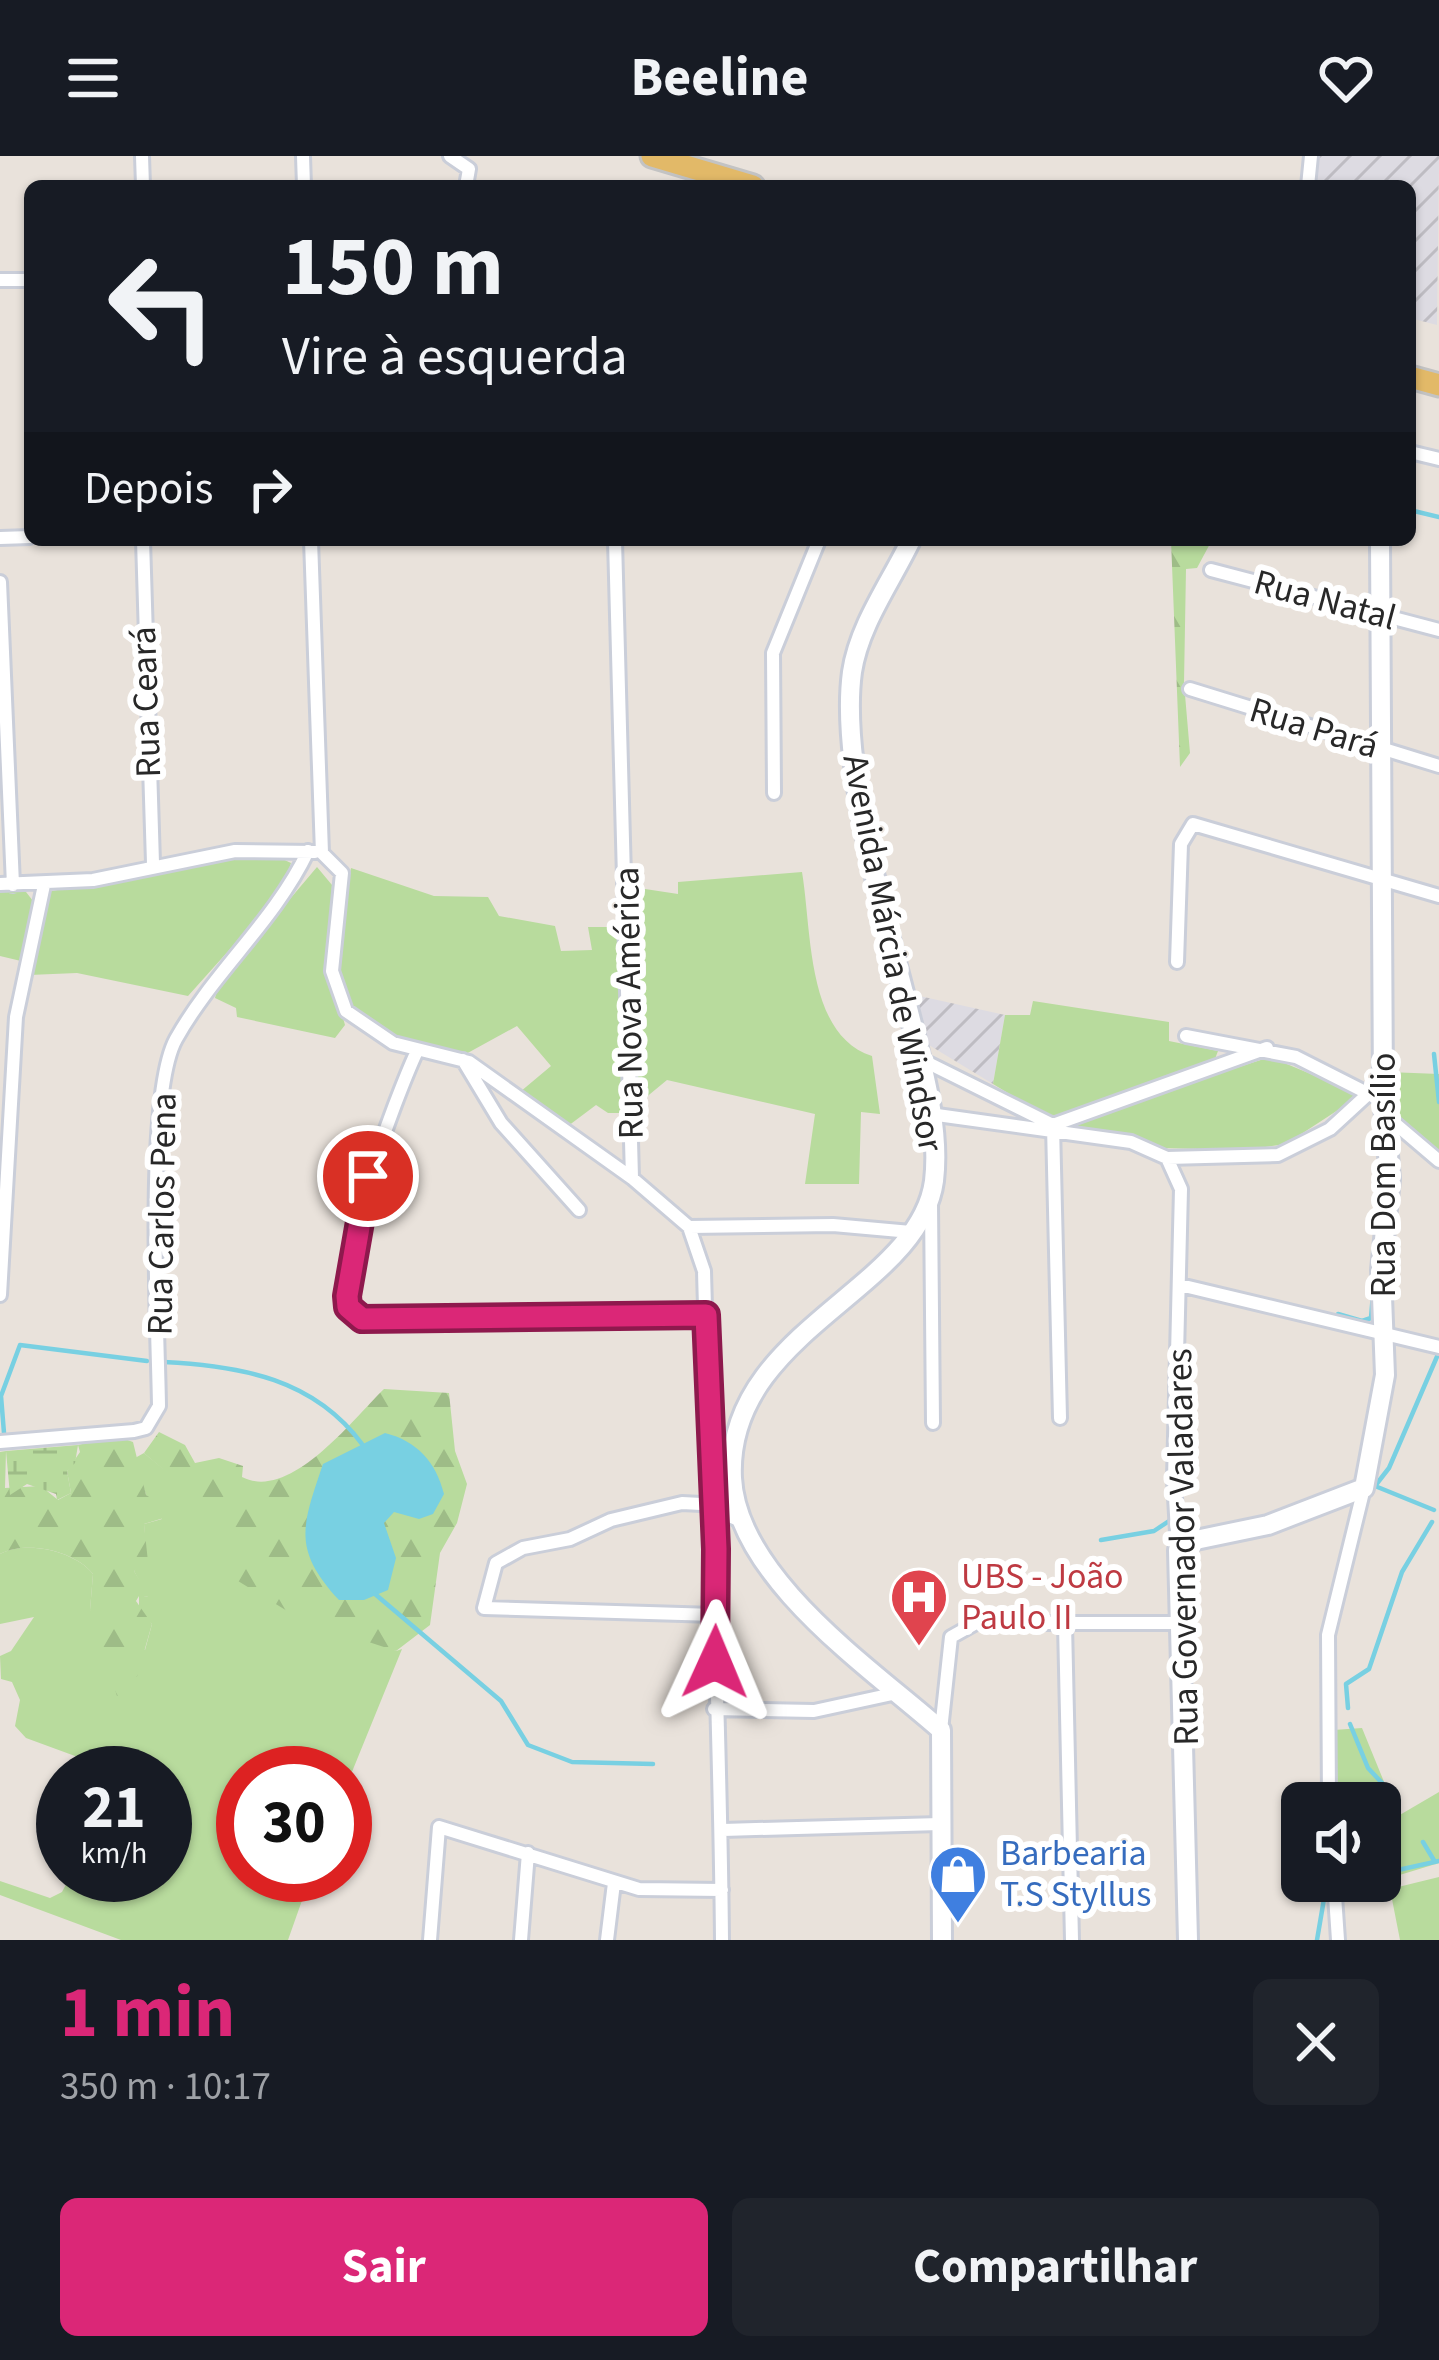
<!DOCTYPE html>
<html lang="pt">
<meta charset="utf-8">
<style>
body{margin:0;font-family:"Source Sans 3",sans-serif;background:#20242c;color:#f1f3f6;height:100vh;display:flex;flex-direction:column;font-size:45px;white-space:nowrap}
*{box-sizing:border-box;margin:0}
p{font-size:39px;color:#9ea1a6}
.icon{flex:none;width:66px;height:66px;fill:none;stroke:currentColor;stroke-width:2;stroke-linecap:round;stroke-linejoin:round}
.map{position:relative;height:1784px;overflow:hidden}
.side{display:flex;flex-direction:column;background:#171b24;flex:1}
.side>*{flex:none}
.top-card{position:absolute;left:24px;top:24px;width:1392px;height:366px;border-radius:18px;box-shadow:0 3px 9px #0004;background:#171b24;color:#f1f3f6;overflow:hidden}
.tools{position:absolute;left:1281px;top:1626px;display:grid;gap:24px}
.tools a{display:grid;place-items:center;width:120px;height:120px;border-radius:18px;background:#171b24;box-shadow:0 3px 9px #0004;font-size:60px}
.speed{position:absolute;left:36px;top:1590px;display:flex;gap:24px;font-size:60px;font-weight:700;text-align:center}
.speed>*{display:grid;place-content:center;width:156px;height:156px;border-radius:50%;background:#171b24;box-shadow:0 3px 9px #0004;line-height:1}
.speed small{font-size:30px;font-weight:400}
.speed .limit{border:18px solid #d22;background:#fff;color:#111}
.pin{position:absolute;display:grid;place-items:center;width:102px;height:102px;color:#fff;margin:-51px;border:6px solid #fff;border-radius:50%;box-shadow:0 3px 12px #0007}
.me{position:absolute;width:132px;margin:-66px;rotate:1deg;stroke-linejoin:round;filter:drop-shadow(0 0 9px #0008)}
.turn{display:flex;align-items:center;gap:42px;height:252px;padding:0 60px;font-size:54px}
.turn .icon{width:156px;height:156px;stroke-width:2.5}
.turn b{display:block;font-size:84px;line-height:102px}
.then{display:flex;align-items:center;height:114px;padding:0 60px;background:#0003;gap:24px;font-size:45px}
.round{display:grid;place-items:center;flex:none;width:126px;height:126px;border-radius:18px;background:#20242c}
.headline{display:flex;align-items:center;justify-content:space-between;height:204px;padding:0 60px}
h1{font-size:72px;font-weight:700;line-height:90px;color:#db2777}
.button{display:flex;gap:24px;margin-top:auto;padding:24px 60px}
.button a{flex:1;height:138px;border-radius:18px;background:#db2777;color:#fff;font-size:48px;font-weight:700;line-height:138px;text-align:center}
.button a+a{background:#20242c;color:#f1f3f6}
header{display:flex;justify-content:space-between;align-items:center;height:156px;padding:0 60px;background:#171b24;font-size:54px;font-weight:700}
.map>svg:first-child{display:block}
.industrial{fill:url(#industrial-furrows)}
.green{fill:#b8db9d}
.forest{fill:url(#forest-firs)}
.wetland{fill:url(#wetland-marsh)}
.water{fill:#78d0e2}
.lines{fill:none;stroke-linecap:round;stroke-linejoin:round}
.stream{stroke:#78d0e2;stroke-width:4.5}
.street-casing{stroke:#caced9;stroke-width:18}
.secondary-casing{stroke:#caced9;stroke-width:24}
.primary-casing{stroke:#c3c3c3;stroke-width:27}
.street{stroke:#fff;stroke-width:12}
.secondary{stroke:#fff;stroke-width:18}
.primary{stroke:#e2b968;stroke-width:21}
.route-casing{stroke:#8e194d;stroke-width:30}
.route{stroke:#db2777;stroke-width:21}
.labels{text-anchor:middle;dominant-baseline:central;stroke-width:12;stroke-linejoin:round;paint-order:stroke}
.street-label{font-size:36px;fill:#282828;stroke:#fff}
.health-label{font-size:36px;fill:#be3a42;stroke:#fff;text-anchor:start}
.shop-label{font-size:36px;fill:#366cbe;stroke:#fff;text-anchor:start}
</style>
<header><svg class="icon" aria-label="menu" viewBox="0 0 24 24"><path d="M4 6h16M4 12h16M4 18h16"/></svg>Beeline<svg class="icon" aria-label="heart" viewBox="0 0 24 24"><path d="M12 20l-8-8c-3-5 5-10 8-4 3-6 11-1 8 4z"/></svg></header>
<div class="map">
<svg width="1439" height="1784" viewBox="0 0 1439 1784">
<defs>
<pattern id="industrial-furrows" width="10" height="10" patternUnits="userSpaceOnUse" patternTransform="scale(3)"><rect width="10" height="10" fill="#dddbe2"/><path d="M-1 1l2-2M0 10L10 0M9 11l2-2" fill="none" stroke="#bebcc2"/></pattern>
<pattern id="forest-firs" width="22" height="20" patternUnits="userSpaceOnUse" patternTransform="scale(3)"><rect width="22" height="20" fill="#b8db9d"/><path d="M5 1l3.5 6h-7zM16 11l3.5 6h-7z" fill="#9ebc87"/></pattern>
<pattern id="wetland-marsh" width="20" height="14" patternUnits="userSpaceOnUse" patternTransform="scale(3)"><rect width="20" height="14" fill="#b8db9d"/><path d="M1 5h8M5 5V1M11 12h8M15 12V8" fill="none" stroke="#9ebc87"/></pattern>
</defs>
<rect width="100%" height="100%" fill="#e9e2db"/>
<!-- industrial -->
<path class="industrial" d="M1320,0H1439L1437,169L1410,162V30H1316Z
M915,839L1005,859L993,928L924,886Z"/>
<!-- green -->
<path class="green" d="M276,700L291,707L282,735L188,840L77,817L29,819L47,736L231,701Z
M317,711L332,729L328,808L345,869L335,882L237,861L236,852L215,842L219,827Z
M351,712L434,740L488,741L499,760L555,770L561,795L592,794L588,771H619L624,957H608L596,949L568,970L520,936L551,910L517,870L464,899C323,865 327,848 351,712Z
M802,716C812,775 806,879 872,900L880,958L861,956L859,1028H805L815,958L667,924L644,943H634L632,731L678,738V726Z
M0,733L26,736L37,750L21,805L0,800Z
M1033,845L1169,866V885L1218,895L1213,908L1050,963L993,928L1005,859H1030Z
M1270,901L1361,939L1286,988L1245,994L1161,992L1123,978L1059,969Z
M1388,916L1439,918V997L1391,960Z
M144,1297C177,1325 230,1358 232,1404L396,1495L402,1493L345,1633V1617H243V1719H311L288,1784H121L0,1739V1725L50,1742L62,1736L71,1719H165V1617H97L75,1600L26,1582L15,1570L20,1544L12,1526L1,1523L0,1500L11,1495L34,1461L0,1468V1398C26,1384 75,1395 93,1418L90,1454L145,1494L152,1468L139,1454V1439L148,1441L134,1415L146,1399L144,1368L162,1363L146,1339L135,1302Z
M1362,1572L1398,1660L1439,1636V1707L1380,1725V1647H1339L1334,1574Z
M1439,1721V1784H1400L1390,1733Z"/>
<!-- forest -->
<path class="forest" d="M1171,384H1212L1197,412L1186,413L1184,527L1190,597L1180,611Z
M384,1233L449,1237L455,1295L467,1328L457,1367L440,1397L430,1469L396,1495L302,1464L238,1425C214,1350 203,1348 144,1297L159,1276L185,1289L195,1307L219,1302L243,1310L242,1321C290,1346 353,1263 384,1233Z
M116,1280L133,1286L146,1339L169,1354L167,1361L144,1368L148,1406L134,1415L150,1441L139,1440L136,1445L152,1468L136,1524L117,1540L90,1454L93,1418C75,1395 27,1384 0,1398V1296L6,1295L5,1332L41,1330L58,1344L71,1337L67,1315L80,1296L78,1289Z"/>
<!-- wetland -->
<path class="wetland" d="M78,1289L75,1307L67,1315L71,1337L57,1344L56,1338L27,1328L10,1339L6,1295Z"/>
<!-- water -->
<path class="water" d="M385,1277C417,1285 436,1306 444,1338L433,1358L419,1363L394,1356L384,1367L396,1402L388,1434L364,1444H339C292,1393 302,1370 323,1308Z"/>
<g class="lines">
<!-- stream -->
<path class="stream" d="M400,27L401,30
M1410,354L1439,361
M1434,898L1439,946
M1338,1158L1362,1165L1371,1162L1373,1138
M164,1206C242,1210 314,1223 362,1288
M4,1277L1,1240L20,1189L147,1205
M1434,1354L1375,1330L1389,1312L1439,1196
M1101,1384L1154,1375L1169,1365
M375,1438L501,1545L528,1589L572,1606L653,1608
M1348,1552L1346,1528L1369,1513L1402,1416L1432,1366
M1350,1568L1368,1612L1383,1628L1380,1677
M1423,1686L1435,1706
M1380,1718L1439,1705
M1342,1732L1357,1725
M1317,1784L1324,1743"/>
<!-- street casing -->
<g class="street-casing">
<path id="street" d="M142,0L143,30
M303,0L304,30
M450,0L469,13L466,30
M1308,30L1311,0
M0,124H30
M1410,296L1439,303
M0,382L30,381
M143,384L153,707
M311,384L322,697L342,717L332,815L346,855L393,887L469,906L632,1022
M615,384L632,1022L689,1071L704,1115C710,1338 720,1561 722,1784
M1211,414L1439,474
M0,426L13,729
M1190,533L1439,610
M774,637L773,497L819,384
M0,728L93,724L235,695L315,696
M1177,806L1181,688L1193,668L1439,740
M1186,880L1296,901L1371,939
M417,895C397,938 325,1124 355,1160L454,1166L705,1159
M920,903L1053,969L1267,892
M463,904L501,967L579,1054
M930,958L1131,986L1167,1002L1278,999L1330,973L1367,939
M1385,959L1439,1005
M1053,970L1060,1262
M1167,1002L1181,1033L1174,1323L1178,1394
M931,1047L933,1267
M689,1071L833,1069L911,1076
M1180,1129L1439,1191
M0,1139L16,861L44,729
M0,1286L134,1275L146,1272L159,1250C158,1175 145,939 176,883C214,815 274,766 308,695
M715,1459L484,1452L496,1407L523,1392L570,1383L611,1364L682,1347L701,1348L741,1365
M1065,1468L1072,1784
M714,1553L814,1555L897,1537
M941,1574L951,1481L976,1467H1178
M1329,1647L1328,1479L1364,1332
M723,1674L940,1668
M1334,1725L1338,1784
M430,1784L439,1671L639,1733L722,1734
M521,1784L528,1697
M607,1784L614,1727"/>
</g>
<!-- secondary casing -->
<g class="secondary-casing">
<path id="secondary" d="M911,384C891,426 859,469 852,516C839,612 889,775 913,872C925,920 940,975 934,1025C919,1135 725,1175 732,1322C737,1422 872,1513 941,1574L942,1784
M1188,1784L1178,1394L1191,1385L1268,1369L1364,1332L1385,1219L1381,1114L1390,1023L1383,938L1380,384"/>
</g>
<!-- primary casing -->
<g class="primary-casing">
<path id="primary" d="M652,0L753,30
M1410,221L1439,229"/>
</g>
<!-- street -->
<use href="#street" class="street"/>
<!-- secondary -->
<use href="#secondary" class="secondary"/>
<!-- primary -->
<use href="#primary" class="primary"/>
</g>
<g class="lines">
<!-- route casing -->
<g class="route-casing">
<path id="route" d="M368,1020L347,1140L348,1151L362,1163L706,1159L716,1393L715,1506"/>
</g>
<!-- route -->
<use href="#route" class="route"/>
</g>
<!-- icons -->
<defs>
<g id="hospital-pin" transform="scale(3)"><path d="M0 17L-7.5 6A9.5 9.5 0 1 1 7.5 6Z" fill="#e0444e" stroke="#fff"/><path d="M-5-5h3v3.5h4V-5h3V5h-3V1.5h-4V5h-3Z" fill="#fff"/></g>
<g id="shop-pin" transform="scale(3)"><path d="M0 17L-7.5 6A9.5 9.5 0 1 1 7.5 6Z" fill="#3f7fe0" stroke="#fff"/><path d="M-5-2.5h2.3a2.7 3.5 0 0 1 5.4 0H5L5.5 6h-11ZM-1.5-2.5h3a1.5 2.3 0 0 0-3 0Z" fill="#fff"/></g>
</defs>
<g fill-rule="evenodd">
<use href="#hospital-pin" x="919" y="1441"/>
<use href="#shop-pin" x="958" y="1718"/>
</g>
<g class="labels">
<!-- street labels -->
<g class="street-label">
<text transform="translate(1325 444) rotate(15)">Rua Natal</text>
<text transform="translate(146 546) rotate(-92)">Rua Ceará</text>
<text transform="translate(1314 572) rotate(17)">Rua Pará</text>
<text transform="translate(893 797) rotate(79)">Avenida Márcia de Windsor</text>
<text transform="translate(629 847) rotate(-91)">Rua Nova América</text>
<text transform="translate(1383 1019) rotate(-90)">Rua Dom Basílio</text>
<text transform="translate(162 1058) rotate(-89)">Rua Carlos Pena</text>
<text transform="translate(1183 1391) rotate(-91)">Rua Governador Valadares</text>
</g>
<!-- health labels -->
<g class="health-label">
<text x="961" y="1420">UBS - João<tspan x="961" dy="41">Paulo II</tspan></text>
</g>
<!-- shop labels -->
<g class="shop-label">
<text x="1000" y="1697">Barbearia<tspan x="1000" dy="41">T.S Styllus</tspan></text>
</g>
</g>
</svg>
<div class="tools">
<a><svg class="icon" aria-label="sound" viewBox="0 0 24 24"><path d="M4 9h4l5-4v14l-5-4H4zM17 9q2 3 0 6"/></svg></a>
</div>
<div class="speed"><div>21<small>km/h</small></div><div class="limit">30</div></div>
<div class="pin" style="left:368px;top:1020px;background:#d93025"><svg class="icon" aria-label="arrive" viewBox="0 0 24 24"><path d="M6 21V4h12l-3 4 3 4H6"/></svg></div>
<svg class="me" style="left:715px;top:1506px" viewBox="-20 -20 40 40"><path d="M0-17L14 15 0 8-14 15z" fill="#db2777" stroke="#fff" stroke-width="4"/></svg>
<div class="top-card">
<div class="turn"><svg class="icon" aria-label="left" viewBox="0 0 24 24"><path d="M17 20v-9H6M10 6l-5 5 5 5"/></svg><div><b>150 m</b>Vire à esquerda</div></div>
<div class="then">Depois<svg class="icon" aria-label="right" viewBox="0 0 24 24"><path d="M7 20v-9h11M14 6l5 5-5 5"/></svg></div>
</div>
</div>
<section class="side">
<div class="headline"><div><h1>1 min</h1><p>350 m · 10:17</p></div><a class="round"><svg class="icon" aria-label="close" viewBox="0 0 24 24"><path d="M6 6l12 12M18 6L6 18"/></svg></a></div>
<div class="button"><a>Sair</a><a>Compartilhar</a></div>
</section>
